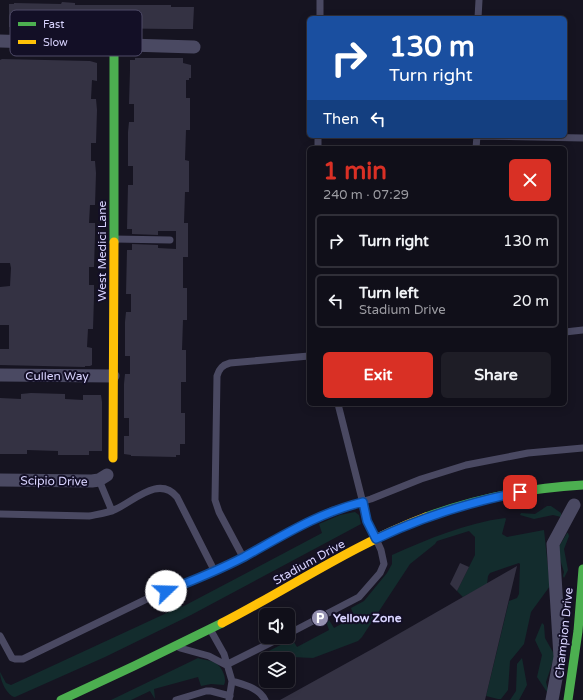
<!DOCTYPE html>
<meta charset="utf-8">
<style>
body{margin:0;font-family:"Varela Round",sans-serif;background:#1e1d26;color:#f1f3f6;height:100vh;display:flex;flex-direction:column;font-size:15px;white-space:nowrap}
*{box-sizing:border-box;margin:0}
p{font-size:13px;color:#9c9ca2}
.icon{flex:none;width:22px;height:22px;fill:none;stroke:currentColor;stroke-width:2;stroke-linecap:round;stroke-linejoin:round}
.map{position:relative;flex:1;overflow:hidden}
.drawer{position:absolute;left:307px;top:146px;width:260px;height:260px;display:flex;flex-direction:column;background:#100f19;border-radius:6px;box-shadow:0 2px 10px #0003,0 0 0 1px #302f38}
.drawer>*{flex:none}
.guide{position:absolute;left:307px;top:16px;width:260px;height:122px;border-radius:6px;box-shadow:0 2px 10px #0003,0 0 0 1px #302f38;background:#1a4fa0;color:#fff;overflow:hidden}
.tools{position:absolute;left:259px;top:608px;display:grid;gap:8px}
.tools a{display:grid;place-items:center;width:36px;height:36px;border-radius:6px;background:#100f19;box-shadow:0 2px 10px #0003,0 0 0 1px #302f38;font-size:20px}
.pin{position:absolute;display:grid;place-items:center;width:34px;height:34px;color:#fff;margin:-17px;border-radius:8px;box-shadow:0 2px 6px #0006}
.me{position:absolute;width:44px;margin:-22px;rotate:69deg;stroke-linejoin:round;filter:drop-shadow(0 0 3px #0008)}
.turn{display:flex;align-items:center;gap:14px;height:84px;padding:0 16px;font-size:18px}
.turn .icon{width:52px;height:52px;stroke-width:2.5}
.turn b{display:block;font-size:28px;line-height:34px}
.then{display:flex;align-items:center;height:38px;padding:0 16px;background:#0003;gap:8px;font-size:15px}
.round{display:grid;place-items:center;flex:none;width:42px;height:42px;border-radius:6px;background:#1e1d26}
.overview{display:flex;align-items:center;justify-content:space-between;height:68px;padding:0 16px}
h1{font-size:24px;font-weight:700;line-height:30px;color:#d93025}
.cta{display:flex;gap:8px;margin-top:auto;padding:8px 16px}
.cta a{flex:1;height:46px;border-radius:6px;background:#d93025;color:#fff;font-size:16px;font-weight:700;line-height:46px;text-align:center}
.cta a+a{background:#1e1d26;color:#f1f3f6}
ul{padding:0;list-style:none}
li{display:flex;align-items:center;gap:12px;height:54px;margin:0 8px 6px;padding:0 8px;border:2px solid #302f38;border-radius:6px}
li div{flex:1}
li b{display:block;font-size:15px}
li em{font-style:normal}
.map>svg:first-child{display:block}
.green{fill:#132c2d}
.building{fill:#343243}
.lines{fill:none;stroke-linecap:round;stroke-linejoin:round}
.lane{stroke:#4a4962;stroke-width:7}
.street{stroke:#4a4962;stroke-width:13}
.fast{stroke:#4caf50;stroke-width:9}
.slow{stroke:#ffc107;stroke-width:9}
.route-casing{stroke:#114b97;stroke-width:10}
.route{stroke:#1a73e8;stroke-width:7}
.labels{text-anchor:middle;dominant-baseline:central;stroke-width:4;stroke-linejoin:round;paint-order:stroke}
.street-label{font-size:12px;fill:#d9d4ff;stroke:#130f26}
.poi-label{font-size:12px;font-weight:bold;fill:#d9d4ff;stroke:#130f26;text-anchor:start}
.key{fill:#130f26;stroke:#4e4a67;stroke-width:1}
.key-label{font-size:11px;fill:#d9d4ff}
</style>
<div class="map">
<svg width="583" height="700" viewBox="0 0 583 700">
<rect width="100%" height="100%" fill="#161421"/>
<!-- green -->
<path class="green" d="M547,506H551L561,513V517L553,515L534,519L520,515L521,513L535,514Z
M355,512L359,515L361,524L191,615L105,657L15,697C7,696 0,680 0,672L6,683L11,685L171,611L173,601L177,600L182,607L322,533L319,524L340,515Z
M505,518L506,519L502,534L507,537L544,530L550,586L531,612L524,644L510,661L508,690L501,699H498L486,696L509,601L517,598L519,594L520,564L519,563L490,573L488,576L487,584L463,597L457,591L475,555V537L469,531L437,541L435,544L410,564L362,637L358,641L313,658L292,657L283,653H265L292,639L297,647L329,630L326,621L329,620L334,628L354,617L351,608L364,601L387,573L392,564V555C428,539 466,523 505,518Z
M567,533H568L569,536L564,549L568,570L564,578L563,576L564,572L557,550Z
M542,623L544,625L545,638L554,654V658L546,682L548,690L547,692L537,677L542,655L535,640Z
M198,658C203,660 212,660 217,664C223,669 227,679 224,685L211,684L201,686L198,677L154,689L155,699L150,691L131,700H111Z
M522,658L527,685L519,700H510L516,691L517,664Z"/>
<!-- building -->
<path class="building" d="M62,2L75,3V5H171V7H194L193,27V29H171L9,27V4H14V3L61,4Z
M135,58H183V63L191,65V78H189V80H186V98H190V130H186L185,160L189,161V192H185L184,223H188V257H183V288H187V320H183L182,350H186V382H181V413H185V444H180V455H176V457L131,456V455L124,454V436H129V418H124V384L125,374H130V356H125V322L126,312H131V294H126L127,250H132V244L158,245V248L176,249V231H158V235L132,234V229H127L128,185H133V166H128V132L129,122H134V104H129L130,70V60H135Z
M2,59L90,61L97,63V81L92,80L91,99H96L97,110L96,143H91V161H95L96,173L95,205H90L89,223H95V235L94,267H89V285H94V297L93,329H88L87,347L92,348V365L90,366H85V367L0,365V349H9V325H0V287L10,286L11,268L10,263H0V60Z
M31,393L65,394V399L83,400V395H101L102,402V451H89V455H58V451L27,450V454H0V398L21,399V394Z
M460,563L469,567L457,591L450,584Z
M517,566L485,700H280L374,648Z"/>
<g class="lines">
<!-- lane -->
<path class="lane" d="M320,18V0
M478,18L479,0
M477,136L583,138
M318,148V136
M476,148L477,136
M114,239L170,240
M565,332L583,330
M99,480L112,511
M0,514L89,516C99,514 108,513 116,509C134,501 159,475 177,497L215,572
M243,557L219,512L215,500L217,376C219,369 222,365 230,363L309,356
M210,629L224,654L232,681L229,700
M288,634L359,597L380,573L384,564L381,550L367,519L338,404
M0,636L12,658L15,659H23L155,595L215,572L296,528L333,510L371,499L421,479L466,465L528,453L583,448
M180,648L209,656L226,665L282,637
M232,681C245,685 259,688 265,700
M176,700L206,691H211L230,696"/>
<!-- street -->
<path class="street" d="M0,41L194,47
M0,375L113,376
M0,480L92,481L99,480L107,475
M552,700L560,657L553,544L574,505"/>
<!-- fast -->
<path class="fast" d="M114,242V45
M426,517C477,498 529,488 583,485
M61,700L134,666L222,623
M568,700L578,631L583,569"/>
<!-- slow -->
<path class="slow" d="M113,458L114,242
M222,623C290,588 354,544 426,517"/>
</g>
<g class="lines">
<!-- route casing -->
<g class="route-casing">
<path id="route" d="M166,591C192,581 219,570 244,557C284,535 318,513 363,502L367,521L376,539C422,517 470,502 520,492"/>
</g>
<!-- route -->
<use href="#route" class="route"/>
</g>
<!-- icons -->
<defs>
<g id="parking-disc" transform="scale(0.9)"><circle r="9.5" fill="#9591b1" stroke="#130f26"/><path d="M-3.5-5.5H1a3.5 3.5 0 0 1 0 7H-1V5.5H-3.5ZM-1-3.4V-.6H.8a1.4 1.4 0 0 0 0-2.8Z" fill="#fff"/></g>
</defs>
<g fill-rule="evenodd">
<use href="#parking-disc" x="320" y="618"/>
</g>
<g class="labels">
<!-- street labels -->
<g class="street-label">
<text transform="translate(102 251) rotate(-90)">West Medici Lane</text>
<text x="57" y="376">Cullen Way</text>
<text transform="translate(54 481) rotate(1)">Scipio Drive</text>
<text transform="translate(309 562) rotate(-29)">Stadium Drive</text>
<text transform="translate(564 633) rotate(-84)">Champion Drive</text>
</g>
<!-- poi labels -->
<g class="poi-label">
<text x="333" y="618">Yellow Zone</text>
</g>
</g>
<!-- legend -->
<rect x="10" y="10" width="132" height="46" rx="6" class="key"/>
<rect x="18" y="22" width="18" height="4" fill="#4caf50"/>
<rect x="18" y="40" width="18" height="4" fill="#ffc107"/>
<g class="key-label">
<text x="43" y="28">Fast</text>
<text x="43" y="46">Slow</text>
</g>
</svg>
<div class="tools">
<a><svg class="icon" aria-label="sound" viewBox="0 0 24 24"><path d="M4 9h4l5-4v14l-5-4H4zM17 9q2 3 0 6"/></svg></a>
<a><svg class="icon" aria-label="layers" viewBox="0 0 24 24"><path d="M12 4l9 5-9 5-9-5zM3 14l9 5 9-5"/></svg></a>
</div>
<div class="pin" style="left:520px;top:492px;background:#d93025"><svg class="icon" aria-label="arrive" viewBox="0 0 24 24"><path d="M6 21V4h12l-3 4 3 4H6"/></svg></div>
<svg class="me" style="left:166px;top:591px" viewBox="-20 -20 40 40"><circle r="19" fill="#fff"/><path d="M0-13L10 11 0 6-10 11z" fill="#1a73e8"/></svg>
<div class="guide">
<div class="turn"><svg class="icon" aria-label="right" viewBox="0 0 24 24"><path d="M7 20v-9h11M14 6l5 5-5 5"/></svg><div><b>130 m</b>Turn right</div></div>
<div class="then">Then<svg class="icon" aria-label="left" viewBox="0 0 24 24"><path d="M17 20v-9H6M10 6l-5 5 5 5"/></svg></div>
</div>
<section class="drawer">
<div class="overview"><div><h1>1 min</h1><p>240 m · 07:29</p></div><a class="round" style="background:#d93025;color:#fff"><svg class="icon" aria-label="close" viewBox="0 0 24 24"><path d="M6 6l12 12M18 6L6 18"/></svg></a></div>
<ul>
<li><svg class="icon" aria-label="right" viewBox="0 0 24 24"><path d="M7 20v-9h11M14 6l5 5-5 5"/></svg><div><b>Turn right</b></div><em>130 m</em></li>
<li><svg class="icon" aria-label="left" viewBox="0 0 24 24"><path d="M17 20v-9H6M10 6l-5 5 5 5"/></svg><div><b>Turn left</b><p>Stadium Drive</p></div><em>20 m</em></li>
</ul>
<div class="cta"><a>Exit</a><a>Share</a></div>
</section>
</div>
